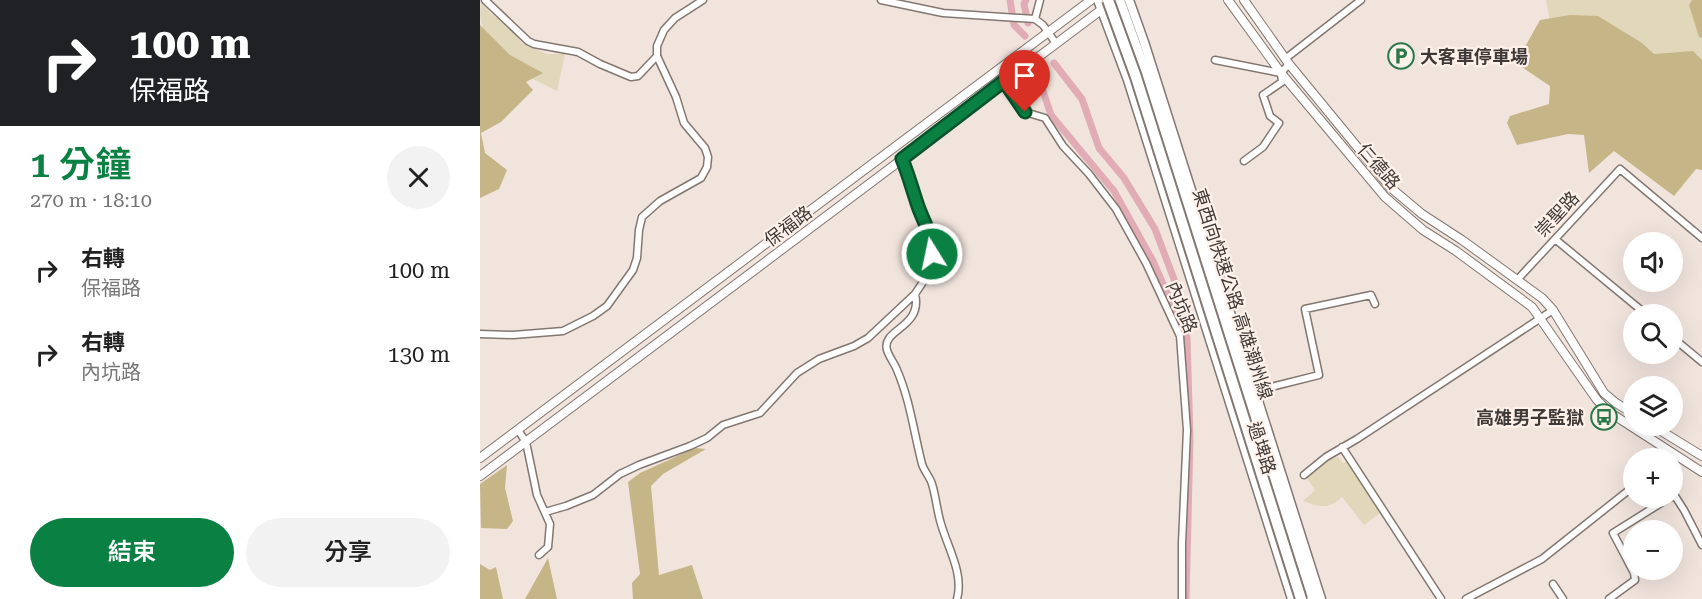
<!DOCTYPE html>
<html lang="zh-TW">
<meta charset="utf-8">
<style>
body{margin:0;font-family:"Roboto Serif","Noto Sans TC",serif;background:#f2f2f2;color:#222;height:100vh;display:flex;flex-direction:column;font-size:22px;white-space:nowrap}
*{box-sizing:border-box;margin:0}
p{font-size:20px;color:#767676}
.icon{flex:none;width:33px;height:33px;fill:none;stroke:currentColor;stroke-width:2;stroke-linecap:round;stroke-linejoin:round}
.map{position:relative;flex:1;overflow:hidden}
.drawer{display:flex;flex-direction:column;background:#fff;width:480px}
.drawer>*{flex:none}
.hud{background:#202124;color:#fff;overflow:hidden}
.buttons{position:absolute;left:1143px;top:232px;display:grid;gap:12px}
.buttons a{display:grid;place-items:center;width:60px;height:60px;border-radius:50%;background:#fff;box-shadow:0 6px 24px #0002;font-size:30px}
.pin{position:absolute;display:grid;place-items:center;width:51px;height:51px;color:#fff;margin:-62px -26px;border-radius:50% 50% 50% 0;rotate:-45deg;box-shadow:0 0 6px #0007}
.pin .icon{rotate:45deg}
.me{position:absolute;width:66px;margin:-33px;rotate:350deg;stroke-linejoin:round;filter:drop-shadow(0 0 4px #0008)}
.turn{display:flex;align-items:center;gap:21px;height:126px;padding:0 30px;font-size:27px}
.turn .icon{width:78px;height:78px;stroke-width:2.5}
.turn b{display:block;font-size:42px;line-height:51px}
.round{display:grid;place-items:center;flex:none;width:63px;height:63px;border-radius:32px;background:#f2f2f2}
.overview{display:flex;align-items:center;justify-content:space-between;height:102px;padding:0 30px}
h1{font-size:36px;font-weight:600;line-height:45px;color:#0b8043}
.primary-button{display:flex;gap:12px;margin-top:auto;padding:12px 30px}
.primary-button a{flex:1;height:69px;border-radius:36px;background:#0b8043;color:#fff;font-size:24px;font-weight:600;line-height:69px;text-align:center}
.primary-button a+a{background:#f2f2f2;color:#222}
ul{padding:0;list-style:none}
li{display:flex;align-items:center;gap:18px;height:84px;padding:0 30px}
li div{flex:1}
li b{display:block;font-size:22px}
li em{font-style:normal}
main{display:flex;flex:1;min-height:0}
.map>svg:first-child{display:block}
.green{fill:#e1d7ba}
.forest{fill:#c6b587}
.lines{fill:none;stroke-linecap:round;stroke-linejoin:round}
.canal{stroke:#e2acb6;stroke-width:7}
.minor-casing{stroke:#837771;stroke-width:9}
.tertiary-casing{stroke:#837771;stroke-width:10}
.secondary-casing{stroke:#837771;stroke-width:11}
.trunk-casing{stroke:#837771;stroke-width:14}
.minor{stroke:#fff;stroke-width:6}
.tertiary{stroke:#fff;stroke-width:8}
.secondary{stroke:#fff;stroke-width:8}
.trunk{stroke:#fff;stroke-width:10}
.trunk-bridge-casing{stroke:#837771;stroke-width:14;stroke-linecap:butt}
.trunk-bridge{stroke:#fff;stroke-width:10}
.route-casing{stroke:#07532c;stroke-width:15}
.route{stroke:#0b8043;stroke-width:10}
.labels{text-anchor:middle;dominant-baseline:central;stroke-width:4.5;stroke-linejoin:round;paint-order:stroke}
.poi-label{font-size:18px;font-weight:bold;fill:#3f3937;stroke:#fef1ea;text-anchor:start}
.street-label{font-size:18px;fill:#3f3937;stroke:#fef1ea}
</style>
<main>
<section class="drawer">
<div class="hud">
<div class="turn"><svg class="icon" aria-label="right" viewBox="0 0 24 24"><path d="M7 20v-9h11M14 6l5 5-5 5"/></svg><div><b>100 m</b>保福路</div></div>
</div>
<div class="overview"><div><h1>1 分鐘</h1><p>270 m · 18:10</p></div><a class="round"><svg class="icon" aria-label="close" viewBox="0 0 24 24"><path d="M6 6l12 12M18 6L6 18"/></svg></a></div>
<ul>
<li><svg class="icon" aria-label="right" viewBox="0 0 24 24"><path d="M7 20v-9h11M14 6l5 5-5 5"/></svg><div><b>右轉</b><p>保福路</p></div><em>100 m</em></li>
<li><svg class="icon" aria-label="right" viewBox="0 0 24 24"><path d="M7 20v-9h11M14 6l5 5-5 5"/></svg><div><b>右轉</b><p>內坑路</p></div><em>130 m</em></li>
</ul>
<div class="primary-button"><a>結束</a><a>分享</a></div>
</section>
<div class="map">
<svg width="1222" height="599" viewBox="0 0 1222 599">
<rect width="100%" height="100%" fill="#f1e4dd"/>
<!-- green -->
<path class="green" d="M1066,0H1222V61L1052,74L1038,56L1055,31L1070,22Z
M1,2L11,14L28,25L42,43L67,54H85L77,91L49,77L7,44L0,16Z
M858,457L863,463L867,462L900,513L884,525L862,497C849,510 840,507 823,501L835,490L827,478L846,460Z"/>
<!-- forest -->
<path class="forest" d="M1212,0H1222V38L1219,37L1209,5Z
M1090,15L1118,16L1162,43L1174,54L1213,51L1222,60V170L1216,169L1194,196L1134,151L1109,173L1104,135L1088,134L1037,145L1027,123L1030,116L1069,104L1070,86L1036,63L1060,20Z
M0,25L30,55L63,73L46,82L53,90L21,122L1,133L5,153L27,170L19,189L0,198Z
M215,448L226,449L183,474L171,486L179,575L212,565L223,599H153L152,583L160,574L148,482L160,473Z
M27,465L25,488L33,521L27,529L1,528L0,484Z
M68,558L77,599H45Z
M0,564L10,570L16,567L23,599H0Z"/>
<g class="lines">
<!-- canal -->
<path class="canal" d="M530,0L534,25L545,36
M546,0L544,4L548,23
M574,63L602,99L619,148L644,178L675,229L697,287L695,305
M557,73L571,115L634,191L673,261L690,300L695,305L707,338L710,438L706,599"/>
<!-- minor casing -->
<g class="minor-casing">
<path id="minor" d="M5,0L48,41L54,44L98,52L120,64L151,77L158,76L177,56
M401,0L463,13L555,19L563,25L575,42
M555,19L560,0
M805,59L881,0
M735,60L801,73L809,64
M524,81L545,112L565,118L583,146L609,174L636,209L666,263L700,336L707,430L702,543V599
M764,161L783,147L799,123L790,116L783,95L802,82L801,74
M1075,239L1167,315
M1037,280L1140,169L1222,238
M435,294C443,328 401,329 407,350C409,357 415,364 417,370C430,400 434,433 442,464C444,471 450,477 452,484C456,497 457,511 461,524C468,548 484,574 477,599
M0,334L33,335L83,331L113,316L127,306L153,270L157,258L159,230L162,217L180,201L221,178L227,167L228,157L225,148L204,123L196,97L177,56V46L184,30L195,18L223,0
M1192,337L1222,362
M775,391L839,375L825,309L891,295L895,304
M38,430L46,442L57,495L70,524L68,547L59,555
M862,447L961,599
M824,475L846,457L877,439L1073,310
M1192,497L1195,496L1204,510L1222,545
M65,512L86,506L113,495L140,474L159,465L210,446L227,438L243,425L280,413L317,373L339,359L374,346L388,338L435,294L447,276L452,254V241L449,229L440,210L433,186L422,159
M1073,584L1083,599
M986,599L1062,559L1154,486
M1129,599L1155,580L1154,573L1133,533L1189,498"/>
</g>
<!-- tertiary casing -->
<g class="tertiary-casing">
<path id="tertiary" d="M748,0L801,73L905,197L943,230L976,251L1052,307L1117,400L1129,412L1222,472
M764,0L809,64L911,188L942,214L982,240L1062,298L1073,310L1124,393L1136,403L1154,414
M1173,426L1222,456
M0,458L611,0
M0,476L625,7"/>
</g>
<!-- secondary casing -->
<g class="secondary-casing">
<path id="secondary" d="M618,0L648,80L812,599
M649,0L664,42L841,599"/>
</g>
<!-- trunk casing -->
<g class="trunk-casing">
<path id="trunk" d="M639,0L666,75L833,599"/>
</g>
<!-- minor -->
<use href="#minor" class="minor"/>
<!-- tertiary -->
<use href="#tertiary" class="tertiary"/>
<!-- secondary -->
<use href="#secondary" class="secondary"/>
<!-- trunk -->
<use href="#trunk" class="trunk"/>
<!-- trunk-bridge casing -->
<g class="trunk-bridge-casing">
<path id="trunk-bridge" d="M628,0L656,77L821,599"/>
</g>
<!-- trunk-bridge -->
<use href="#trunk-bridge" class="trunk-bridge"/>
</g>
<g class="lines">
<!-- route casing -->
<g class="route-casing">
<path id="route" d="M452,254C452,234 446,227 439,209C433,192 429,176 422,159L524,81L545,112"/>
</g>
<!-- route -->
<use href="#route" class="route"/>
</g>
<!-- icons -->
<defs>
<g id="parking-ring" transform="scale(1.35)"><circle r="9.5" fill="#fef1ea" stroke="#287849" stroke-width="1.5"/><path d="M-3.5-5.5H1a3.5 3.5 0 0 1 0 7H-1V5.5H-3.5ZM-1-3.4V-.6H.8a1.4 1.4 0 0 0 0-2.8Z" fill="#287849"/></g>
<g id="bus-ring" transform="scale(1.35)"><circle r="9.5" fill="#fef1ea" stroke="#287849" stroke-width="1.5"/><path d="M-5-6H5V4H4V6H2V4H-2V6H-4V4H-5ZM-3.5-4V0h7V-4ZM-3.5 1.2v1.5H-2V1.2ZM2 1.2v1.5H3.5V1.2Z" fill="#287849"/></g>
</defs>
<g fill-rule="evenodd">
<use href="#parking-ring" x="921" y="56"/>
<use href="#bus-ring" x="1124" y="417"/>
</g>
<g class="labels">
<!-- poi labels -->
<g class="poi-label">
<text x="940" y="56">大客車停車場</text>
<text x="1104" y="417" text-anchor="end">高雄男子監獄</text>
</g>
<!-- street labels -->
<g class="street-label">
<text transform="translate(899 166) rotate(49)">仁德路</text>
<text transform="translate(1077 214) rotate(-47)">崇聖路</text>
<text transform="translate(308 226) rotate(-37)">保福路</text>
<text transform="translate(753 294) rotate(72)">東西向快速公路 高雄潮州線</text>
<text transform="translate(702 307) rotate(68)">內坑路</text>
<text transform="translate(782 448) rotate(72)">過埤路</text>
</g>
</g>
</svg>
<div class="buttons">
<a><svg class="icon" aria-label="sound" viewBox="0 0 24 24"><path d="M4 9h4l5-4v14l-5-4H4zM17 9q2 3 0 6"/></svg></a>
<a><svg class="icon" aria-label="search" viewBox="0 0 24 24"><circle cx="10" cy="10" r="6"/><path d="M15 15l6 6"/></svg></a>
<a><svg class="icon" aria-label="layers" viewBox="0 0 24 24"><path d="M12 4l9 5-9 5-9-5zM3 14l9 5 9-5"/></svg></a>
<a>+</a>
<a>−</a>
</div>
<div class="pin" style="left:545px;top:112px;background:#d93025"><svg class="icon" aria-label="arrive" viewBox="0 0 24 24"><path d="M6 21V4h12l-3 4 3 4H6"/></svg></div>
<svg class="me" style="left:452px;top:254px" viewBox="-20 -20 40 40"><circle r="17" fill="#0b8043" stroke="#fff" stroke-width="3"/><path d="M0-11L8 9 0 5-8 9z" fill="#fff"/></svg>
</div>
</main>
